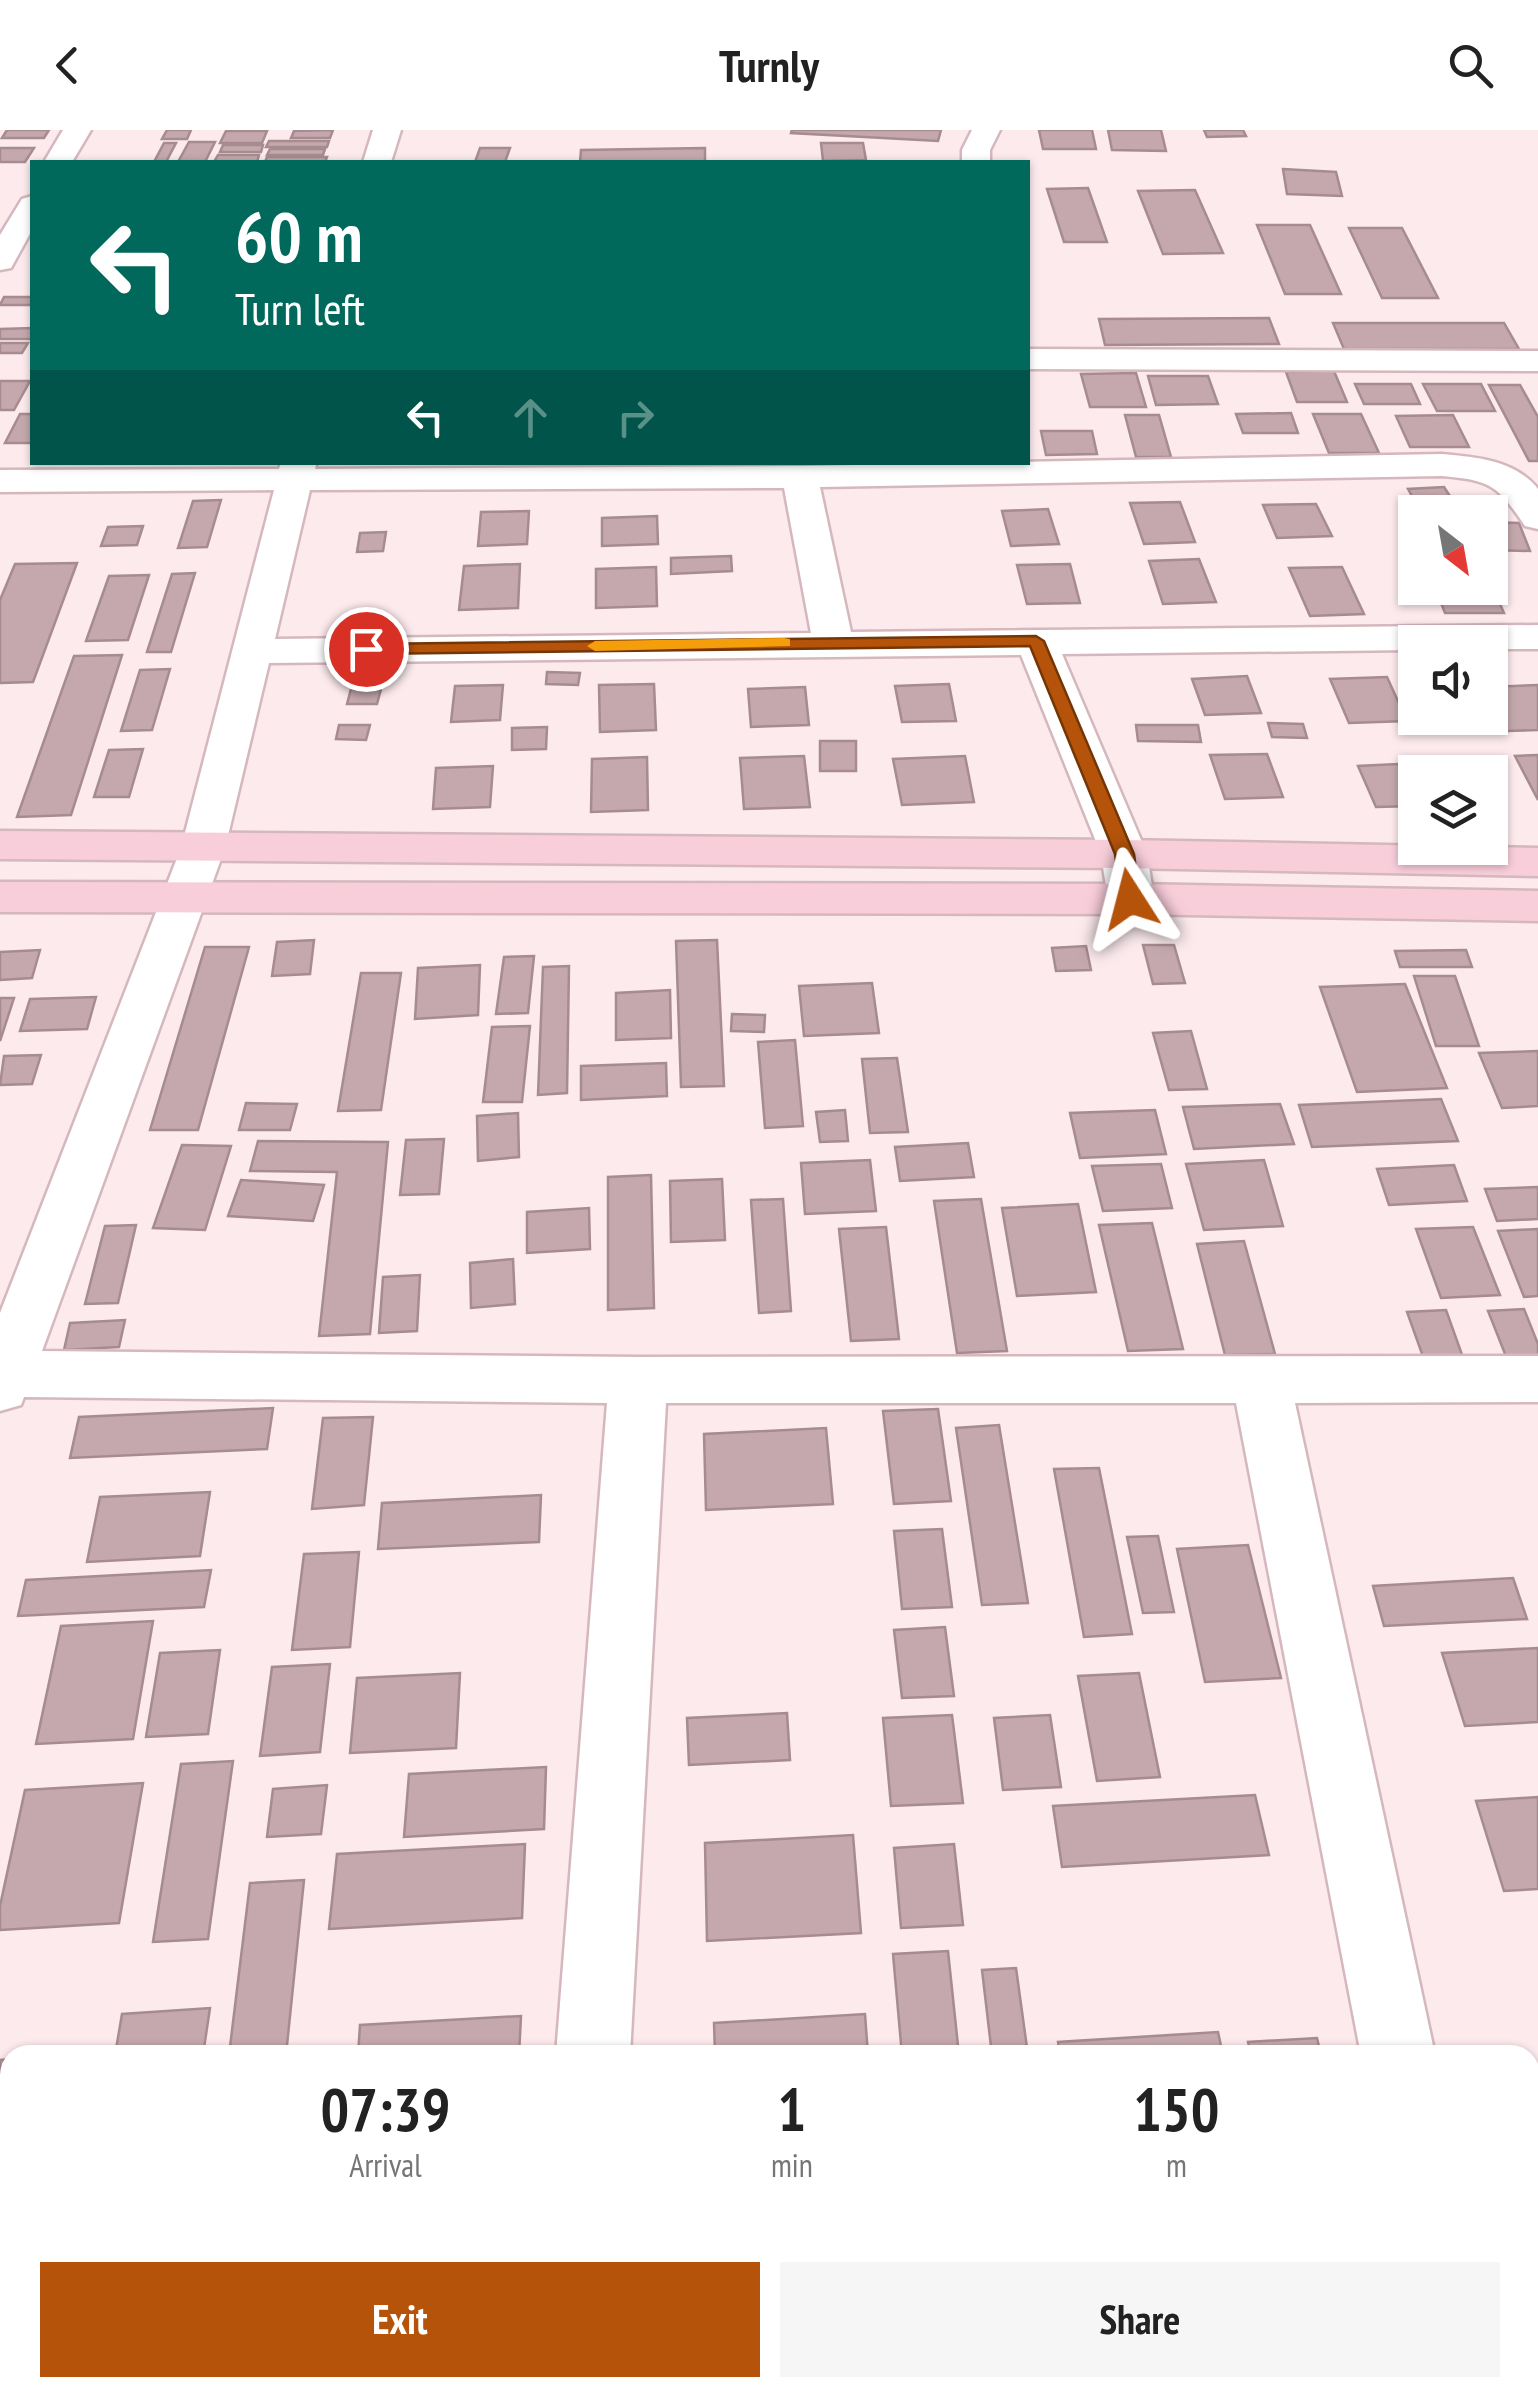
<!DOCTYPE html>
<style>
body{margin:0;font-family:"PT Sans Narrow",sans-serif;background:#f6f6f6;color:#222;height:100vh;display:flex;flex-direction:column;font-size:38px;white-space:nowrap}
*{box-sizing:border-box;margin:0}
p{font-size:32px;color:#767676}
.icon{flex:none;width:55px;height:55px;fill:none;stroke:currentColor;stroke-width:2;stroke-linecap:round;stroke-linejoin:round}
.map{position:relative;flex:1;overflow:hidden}
.details{position:absolute;left:0px;top:1915px;width:1540px;height:352px;display:flex;flex-direction:column;background:#fff;border-radius:30px 30px 0 0;box-shadow:0 2px 8px #0004}
.details>*{flex:none}
.top-card{position:absolute;left:30px;top:30px;width:1000px;height:305px;border-radius:0px;box-shadow:0 2px 8px #0004;background:#00695c;color:#fff;overflow:hidden}
.needle{width:65px;rotate:149deg}
.buttons{position:absolute;left:1398px;top:365px;display:grid;gap:20px}
.buttons a{display:grid;place-items:center;width:110px;height:110px;border-radius:0px;background:#fff;box-shadow:0 2px 8px #0004;font-size:50px}
.pin{position:absolute;display:grid;place-items:center;width:85px;height:85px;color:#fff;margin:-42px;border:5px solid #fff;border-radius:50%;box-shadow:0 2px 10px #0007}
.me{position:absolute;width:110px;margin:-55px;rotate:351deg;stroke-linejoin:round;filter:drop-shadow(0 0 8px #0008)}
.turn{display:flex;align-items:center;gap:35px;height:210px;padding:0 40px;font-size:45px}
.turn .icon{width:130px;height:130px;stroke-width:2.5}
.turn b{display:block;font-size:70px;line-height:85px}
.lanes{display:flex;align-items:center;height:95px;padding:0 40px;background:#0003;justify-content:center;gap:50px;direction:ltr}
.lanes .off{opacity:.35}
.eta{display:flex;justify-content:space-evenly;align-items:center;height:170px;text-align:center}
.eta b{font-size:60px;font-weight:600;line-height:70px}
.action{display:flex;gap:20px;margin-top:auto;padding:20px 40px}
.action a{flex:1;height:115px;border-radius:0px;background:#b45309;color:#fff;font-size:40px;font-weight:600;line-height:115px;text-align:center}
.action a+a{background:#f6f6f6;color:#222}
header{display:flex;justify-content:space-between;align-items:center;height:130px;padding:0 40px;background:#fff;font-size:45px;font-weight:600}
.map>svg:first-child{display:block}
.building{fill:#c4a8ad;stroke:#a68b90;stroke-width:2.5}
.lines{fill:none;stroke-linecap:round;stroke-linejoin:round}
.street-casing{stroke:#d5b8bd;stroke-width:5}
.secondary-casing{stroke:#d5b8bd;stroke-width:5}
.street{fill:#fff;fill-rule:evenodd}
.secondary{fill:#f9cedb;fill-rule:evenodd}
.route{fill:#b45309;stroke:#753606;stroke-width:2.5}
.slow{fill:#f59e0b}
</style>
<header><svg class="icon" aria-label="back" viewBox="0 0 24 24"><path d="M15 5l-7 7 7 7"/></svg>Turnly<svg class="icon" aria-label="search" viewBox="0 0 24 24"><circle cx="10" cy="10" r="6"/><path d="M15 15l6 6"/></svg></header>
<div class="map">
<svg width="1538" height="2266" viewBox="0 0 1538 2266">
<rect width="100%" height="100%" fill="#fceaed"/>
<!-- building -->
<path class="building" d="M7,0H49L44,8H2Z
M167,0H191L187,9H162Z
M333,0L330,8H291L294,1Z
M792,0H941L938,11L791,3Z
M1039,0H1092L1096,19H1043Z
M1108,0H1161L1166,21L1112,20Z
M1204,0H1243L1246,6L1207,7Z
M226,1H267L262,13H220Z
M269,11H329L327,17H266Z
M189,12H215L205,32H178Z
M164,13H176L166,32H154Z
M821,13H863L866,30L823,31Z
M223,15H263L261,22H220Z
M0,18H34L25,32H0Z
M480,18H510L505,32H475Z
M705,18V32H580L581,20Z
M270,19H325L323,25H267Z
M218,25H259L257,32H214Z
M267,27H327L325,32H265Z
M1283,39L1336,42L1342,66L1287,64Z
M1088,58L1107,112H1064L1047,59Z
M1195,60L1223,123L1163,124L1138,61Z
M1257,95H1310L1341,164H1285Z
M1349,98H1402L1438,168H1382Z
M4,167H32V175H0Z
M1269,188L1279,214L1105,215L1099,189Z
M1333,193H1504L1519,219H1344Z
M32,198V209H0V199Z
M0,213H28L22,223H0Z
M1334,241L1347,272H1297L1286,242Z
M1136,243L1146,277H1090L1081,244Z
M1148,246H1208L1218,274L1156,275Z
M0,251H30L14,280H0Z
M1355,254H1411L1420,274H1364Z
M1423,254H1481L1495,281H1437Z
M1489,255H1520L1538,287V331H1529Z
M1291,283L1298,303H1243L1236,284Z
M20,284H32V313H5Z
M1313,284H1361L1379,323H1329Z
M1125,285H1159L1171,327H1136Z
M1453,285L1469,317H1410L1396,286Z
M1041,301H1092L1097,324L1046,325Z
M1444,357L1459,380L1421,382L1408,359Z
M221,370L207,417L178,418L193,371Z
M1180,372L1195,412L1144,414L1130,373Z
M1316,374L1332,406L1277,408L1263,375Z
M1048,379L1059,414L1011,416L1002,381Z
M529,381L527,414L478,416L481,382Z
M657,386L658,414L602,416V388Z
M1490,392L1519,393L1530,421L1490,420Z
M143,396L137,415L101,416L108,397Z
M386,402L383,421L357,422L360,403Z
M731,426L732,441L671,444V428Z
M1199,429L1216,472L1163,474L1149,431Z
M77,433L33,552L0,553V470L15,434Z
M520,434L518,478L459,480L464,436Z
M1070,434L1080,473L1027,474L1017,435Z
M656,437L657,476L596,478V439Z
M1342,437L1364,484L1310,486L1289,438Z
M195,443L171,522H147L172,444Z
M149,445L128,510L86,511L109,446Z
M1490,452L1504,483H1445L1435,458H1490Z
M122,525L71,685L17,687L74,526Z
M170,539L152,600L121,601L140,540Z
M547,542L580,543L578,555L546,554Z
M1247,546L1261,583L1205,585L1192,549Z
M1387,547L1407,591L1349,593L1330,549Z
M654,554L656,600L600,602L599,555Z
M949,554L956,591L902,592L895,556Z
M503,555L500,590L451,592L455,556Z
M1538,555V600L1506,601L1490,570V557Z
M805,557L809,595L751,597L748,559Z
M351,559H381L377,574H347Z
M1268,593L1303,594L1307,608L1272,607Z
M339,595H370L366,610L336,609Z
M1136,595H1198L1201,612L1138,611Z
M547,597L546,619L512,620V598Z
M820,611H856V641H820Z
M143,619L129,667H94L109,620Z
M1267,624L1283,667L1225,669L1210,625Z
M1538,625V670L1515,626Z
M804,626L810,677L744,679L740,628Z
M965,626L974,672L902,675L893,629Z
M647,627L648,680L591,682L592,629Z
M1419,633L1423,642H1415V676L1376,677L1358,636Z
M493,636L490,677L433,679L436,638Z
M314,810L310,844L272,846L277,812Z
M717,810L724,956L681,957L676,811Z
M1143,815H1174L1185,853L1153,854Z
M1086,816L1091,840L1056,841L1052,818Z
M205,817H249L198,1000H150Z
M40,820L32,848L0,850V822Z
M1466,820L1472,837H1400L1395,821Z
M534,826L528,883L496,884L504,827Z
M480,835L478,885L415,889L418,838Z
M569,836L567,963L538,965L543,837Z
M361,843H401L381,980L338,981Z
M1414,846H1455L1479,916H1436Z
M872,853L879,903L804,906L799,856Z
M1405,854L1447,958L1357,962L1320,857Z
M670,860L671,908L616,910V863Z
M96,867L87,899L20,901L30,869Z
M0,868H14L0,911Z
M732,884L765,885L764,902L731,901Z
M530,896L522,972H483L492,897Z
M1191,901L1207,959L1169,960L1153,903Z
M795,910L803,996L765,998L758,912Z
M1538,921V976L1502,978L1479,923Z
M41,925L32,954L0,955L4,926Z
M897,928L908,1002L870,1003L862,929Z
M666,933L667,966L581,970V936Z
M1441,969L1458,1011L1312,1017L1299,975Z
M246,973L297,974L290,1000H239Z
M1280,974L1294,1014L1194,1019L1183,977Z
M845,980L848,1011L820,1012L816,982Z
M1155,980L1166,1024L1080,1028L1070,983Z
M518,983L519,1027L478,1031L477,986Z
M444,1009L439,1064L400,1065L406,1010Z
M258,1011L388,1012L370,1204L319,1206L337,1042L250,1041Z
M968,1013L974,1047L900,1051L895,1017Z
M182,1015L231,1016L205,1100L153,1098Z
M870,1030L876,1081L805,1084L801,1033Z
M1264,1030L1283,1096L1204,1100L1186,1034Z
M1161,1034L1172,1078L1103,1081L1092,1036Z
M1454,1035L1467,1071L1389,1075L1377,1039Z
M651,1045L654,1178L608,1180V1047Z
M722,1049L725,1110L671,1112L670,1051Z
M241,1050L324,1055L313,1091L228,1086Z
M1538,1057V1089L1497,1091L1485,1059Z
M783,1069L791,1181L759,1183L751,1070Z
M981,1069L1007,1221L957,1223L934,1071Z
M1078,1074L1096,1162L1017,1166L1002,1078Z
M589,1078L590,1119L527,1123V1082Z
M1152,1093L1183,1219L1128,1221L1099,1095Z
M136,1095L118,1173L85,1174L105,1096Z
M886,1097L899,1209L851,1211L839,1099Z
M1473,1097L1500,1165L1441,1168L1416,1099Z
M1538,1099V1166L1524,1167L1498,1101Z
M1244,1111L1275,1224L1225,1225L1197,1114Z
M513,1129L515,1174L471,1178L470,1133Z
M420,1145L417,1201L379,1203L383,1147Z
M1524,1179L1538,1214V1233L1509,1234L1488,1181Z
M1446,1180L1465,1233L1426,1235L1407,1182Z
M125,1190L119,1217L64,1220L70,1193Z
M273,1278L267,1319L70,1328L79,1287Z
M938,1279L951,1371L894,1374L883,1281Z
M373,1287L364,1375L312,1379L323,1288Z
M999,1295L1028,1473L982,1475L956,1298Z
M826,1298L833,1374L706,1380L704,1304Z
M1099,1338L1132,1504L1084,1507L1054,1339Z
M210,1362L200,1426L87,1432L100,1367Z
M541,1365L539,1412L378,1419L382,1373Z
M942,1399L952,1477L902,1479L894,1401Z
M1158,1406L1174,1482L1143,1483L1127,1407Z
M1248,1415L1281,1548L1205,1552L1177,1419Z
M359,1422L350,1517L292,1520L304,1424Z
M211,1440L204,1477L18,1486L26,1450Z
M1513,1448L1527,1489L1384,1496L1373,1456Z
M153,1491L133,1609L36,1614L61,1496Z
M945,1497L954,1566L902,1568L894,1500Z
M1538,1518V1592L1465,1596L1442,1523Z
M220,1520L208,1604L146,1607L160,1523Z
M330,1534L320,1622L260,1626L272,1537Z
M460,1543L456,1618L350,1623L357,1548Z
M1139,1543L1160,1647L1097,1651L1078,1546Z
M787,1583L790,1630L689,1635L687,1588Z
M952,1585L963,1673L891,1676L883,1588Z
M1050,1585L1061,1657L1003,1660L994,1588Z
M233,1631L208,1809L153,1812L181,1634Z
M546,1637L544,1699L404,1707L409,1644Z
M143,1653L119,1793L0,1800V1776L25,1660Z
M327,1655L321,1704L267,1707L273,1659Z
M1255,1665L1269,1725L1062,1737L1053,1676Z
M1538,1667V1759L1504,1761L1476,1671Z
M853,1705L861,1803L707,1811L705,1713Z
M525,1714L522,1788L329,1799L337,1724Z
M954,1714L963,1795L901,1798L894,1718Z
M304,1750L286,1925H229L250,1753Z
M948,1821L959,1925H902L893,1824Z
M1016,1838L1028,1925H992L982,1840Z
M210,1878L203,1925H115L122,1884Z
M865,1884L868,1925H715L714,1893Z
M521,1886L519,1925H358L360,1895Z
M1218,1902L1223,1925H1060L1058,1912Z
M1317,1908L1321,1925H1251L1248,1912Z
M10,1929V2021L0,2022V1930Z
M1530,2122H1538V2165L1530,2138Z
M1108,2258H1290L1292,2266H1109Z
M1355,2258H1413L1415,2266H1307L1306,2261Z"/>
<g class="lines">
<!-- street casing -->
<g class="street-casing">
<path id="street" d="M63,0H91L72,32H44Z
M373,0H401L391,32H363Z
M972,0H1000L990,20V32H962V20Z
M32,66V100L11,138L0,140V105L22,69Z
M1028,219L1538,221V241L1028,239Z
M1442,324C1476,327 1515,330 1538,359V399L1525,396C1498,356 1491,350 1442,346L820,357L851,502L1538,495V519H1490V512H1415V520L1062,524L1147,724L1154,769L1147,780L1131,784L1115,780L1108,769L1101,724L1021,525L269,533L225,718L42,1221L638,1227L1538,1226V1272L1295,1273L1435,1925H1361L1236,1273H666L630,1925H556L607,1273L24,1267L21,1275L0,1281V1183L181,718L274,360L0,362V340L279,339L281,332H317L315,339L800,336ZM784,358L811,503L275,509L310,360Z
M526,2258H608L607,2266H525Z
M1425,2258H1507L1509,2266H1427Z"/>
</g>
<!-- secondary casing -->
<g class="secondary-casing">
<path id="secondary" d="M0,701L1124,710L1538,718V746L1124,738L0,729Z
M0,752L1131,754L1538,761V791L1131,784L0,782Z"/>
</g>
<!-- street -->
<use href="#street" class="street"/>
<!-- secondary -->
<use href="#secondary" class="secondary"/>
</g>
<!-- route -->
<path class="route" d="M1036,506L1044,511L1134,724L1140,769L1137,774L1130,775L1121,769L1115,724L1030,516L366,524L357,519L366,514Z"/>
<!-- slow -->
<path class="slow" d="M784,508L790,509V516L595,521L587,516L595,511Z"/>
</svg>
<div class="buttons">
<a><svg class="needle" viewBox="-14 -14 28 28"><path d="M0-13l5 13h-10z" fill="#e53935"/><path d="M0 13l5-13h-10z" fill="#767676"/></svg></a>
<a><svg class="icon" aria-label="sound" viewBox="0 0 24 24"><path d="M4 9h4l5-4v14l-5-4H4zM17 9q2 3 0 6"/></svg></a>
<a><svg class="icon" aria-label="layers" viewBox="0 0 24 24"><path d="M12 4l9 5-9 5-9-5zM3 14l9 5 9-5"/></svg></a>
</div>
<div class="pin" style="left:366px;top:519px;background:#d93025"><svg class="icon" aria-label="arrive" viewBox="0 0 24 24"><path d="M6 21V4h12l-3 4 3 4H6"/></svg></div>
<svg class="me" style="left:1130px;top:769px" viewBox="-20 -20 40 40"><path d="M0-17L14 15 0 8-14 15z" fill="#b45309" stroke="#fff" stroke-width="4"/></svg>
<div class="top-card">
<div class="turn"><svg class="icon" aria-label="left" viewBox="0 0 24 24"><path d="M17 20v-9H6M10 6l-5 5 5 5"/></svg><div><b>60 m</b>Turn left</div></div>
<div class="lanes"><svg class="icon" aria-label="left" viewBox="0 0 24 24"><path d="M17 20v-9H6M10 6l-5 5 5 5"/></svg><svg class="icon off" aria-label="ahead" viewBox="0 0 24 24"><path d="M12 20V5M6 11l6-6 6 6"/></svg><svg class="icon off" aria-label="right" viewBox="0 0 24 24"><path d="M7 20v-9h11M14 6l5 5-5 5"/></svg></div>
</div>
<section class="details">
<div class="eta">
<div><b>07:39</b><p>Arrival</p></div>
<div><b>1</b><p>min</p></div>
<div><b>150</b><p>m</p></div>
</div>
<div class="action"><a>Exit</a><a>Share</a></div>
</section>
</div>
